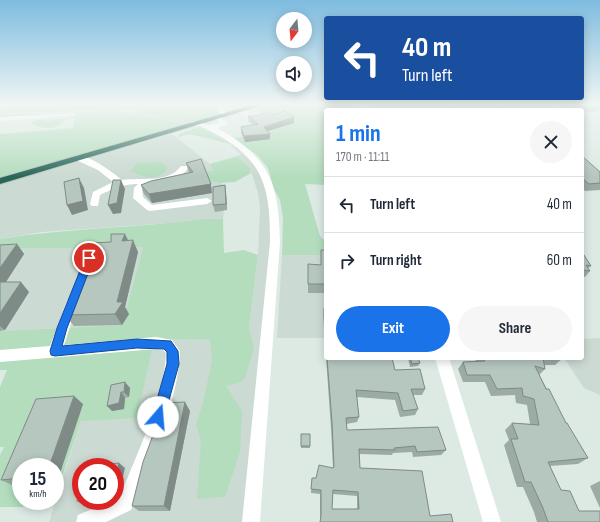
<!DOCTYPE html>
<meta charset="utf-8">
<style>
body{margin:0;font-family:"Sofia Sans Condensed",sans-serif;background:#f6f6f7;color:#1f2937;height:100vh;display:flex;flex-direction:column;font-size:15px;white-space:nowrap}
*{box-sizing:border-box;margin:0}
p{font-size:13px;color:#747a83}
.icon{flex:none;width:22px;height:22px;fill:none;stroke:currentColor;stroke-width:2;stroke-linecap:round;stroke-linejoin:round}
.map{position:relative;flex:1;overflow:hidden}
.side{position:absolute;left:324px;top:108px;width:260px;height:252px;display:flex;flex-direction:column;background:#fff;border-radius:4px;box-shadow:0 2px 10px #0003}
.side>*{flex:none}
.top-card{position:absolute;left:324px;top:16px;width:260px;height:84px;border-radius:4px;box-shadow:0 2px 10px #0003;background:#1a4fa0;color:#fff;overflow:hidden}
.needle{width:26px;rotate:196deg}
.controls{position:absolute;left:276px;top:12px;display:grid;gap:8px}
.controls a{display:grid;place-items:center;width:36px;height:36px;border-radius:50%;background:#fff;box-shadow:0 2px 10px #0003;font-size:20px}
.speed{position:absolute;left:12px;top:458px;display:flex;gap:8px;font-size:20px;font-weight:700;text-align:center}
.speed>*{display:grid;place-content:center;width:52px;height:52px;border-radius:50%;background:#fff;box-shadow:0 2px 10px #0003;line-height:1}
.speed small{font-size:10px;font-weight:400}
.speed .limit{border:6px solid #d22;background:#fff;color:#111}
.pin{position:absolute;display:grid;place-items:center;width:34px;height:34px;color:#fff;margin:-17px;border:2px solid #fff;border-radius:50%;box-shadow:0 1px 4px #0007}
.me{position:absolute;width:44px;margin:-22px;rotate:18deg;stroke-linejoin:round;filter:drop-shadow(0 0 3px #0008)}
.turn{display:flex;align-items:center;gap:14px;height:84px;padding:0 12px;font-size:18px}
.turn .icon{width:52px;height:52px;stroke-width:2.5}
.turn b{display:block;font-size:28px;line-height:34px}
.round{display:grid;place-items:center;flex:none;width:42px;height:42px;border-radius:21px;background:#f6f6f7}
.head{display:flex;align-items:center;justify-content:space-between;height:68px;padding:0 12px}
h1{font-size:24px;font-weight:700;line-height:30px;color:#1a73e8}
.primary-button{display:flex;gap:8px;margin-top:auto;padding:8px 12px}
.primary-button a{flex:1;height:46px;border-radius:24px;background:#1a73e8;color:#fff;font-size:16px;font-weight:700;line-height:46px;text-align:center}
.primary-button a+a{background:#f6f6f7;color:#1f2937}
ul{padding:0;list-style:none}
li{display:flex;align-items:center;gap:12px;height:56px;padding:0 12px;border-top:1px solid #e0e1e3}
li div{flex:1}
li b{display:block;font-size:15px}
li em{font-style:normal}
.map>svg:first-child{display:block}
.built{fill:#cbdad2;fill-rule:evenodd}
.green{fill:#b4ddbe}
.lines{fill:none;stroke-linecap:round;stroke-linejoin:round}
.highway-casing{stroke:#bcc4c1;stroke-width:2}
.minor{fill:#fff;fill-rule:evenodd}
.highway{fill:#286758;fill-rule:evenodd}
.wall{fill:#9caba4;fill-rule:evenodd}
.shaded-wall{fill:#7f8b86}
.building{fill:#b5c7bf;stroke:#7f8b86;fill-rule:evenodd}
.route{fill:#1a73e8;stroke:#114b97}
</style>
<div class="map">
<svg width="600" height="522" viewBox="0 0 600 522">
<rect width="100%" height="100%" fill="#ddeae4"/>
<!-- built -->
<path class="built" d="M0,104H157L151,106L0,109Z
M118,112L165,116L194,123L187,125L168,119L130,115L0,120V117Z
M200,126L218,134L238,146L262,172L275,218L256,522H49L81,421L154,340L250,338L249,328L258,255L260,208L258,193L250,168L238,156L240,154L230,144L198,127ZM81,467H115V501H81Z
M172,134L210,164L226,190L223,219H203L168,223L42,232L0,239V184Z
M143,247L122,325L0,331V249Z
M282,255H326V338H277Z
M600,338V395L584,388L564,358H582V339Z"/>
<!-- green -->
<path class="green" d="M163,104H214L222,110L223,114L194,123L164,116L135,113Z
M279,104H352L359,110H326V185L305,184L320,236L326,242V255H282L283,218L280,200L274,189L268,168L258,156L233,138L261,134L286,126L258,109Z
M151,106L144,109L0,113V109Z
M121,111L118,112L0,117V115Z
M130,115L168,119L187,125L0,178V134L73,128L74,118L76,116Z
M66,119C57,131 43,129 30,124L37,120Z
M198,127L230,144L190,134L178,137L179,134Z
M238,156L250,168L251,173L235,182L221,183L210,181L205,172L214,171L210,164Z
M162,162L168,168C158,182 144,178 131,171L137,163Z
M203,219H223L224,253L244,250L258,255L249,328L254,348L245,378L238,383L226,386L242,411L240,452L225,497L197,499L201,441L196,425L204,399L212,360L210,339L154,340L137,418L81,421L55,498V467H21V501H54L52,507H0V455L4,447H0V387L7,370H0V331L122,325L143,247L0,249V239C68,228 135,228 203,219Z"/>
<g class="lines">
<!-- highway casing -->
<g class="highway-casing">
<path id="highway" d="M256,104H267L0,184V178Z"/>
</g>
<!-- minor -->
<path class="minor" d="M4,104H14L0,109V105Z
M212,104C220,104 227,108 225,116H221L218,110Z
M355,104H361L365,110H359Z
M551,104H557L559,110H553Z
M239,109L260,117L261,118L258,120L237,112L236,111Z
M73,113L76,115L75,116L0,121V117Z
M215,116H219L228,124L217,128C270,157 279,184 280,242L260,522H242L270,242C270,193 266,163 221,137C215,133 208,130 202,127C198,125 194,126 190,123L194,121L209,125L220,123L214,117Z
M76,156C89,154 112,172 122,180C141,177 168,184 181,166H187L188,168C175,187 158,178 142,189L143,197L152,205L207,198L212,201L207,204L150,211L147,210L133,198L134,188L138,184H135C122,185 112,189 100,195L98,206H92L90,204L93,192L113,182L98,170L76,160Z
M72,298L76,300L78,303L64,345L156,337L172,340L180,351C179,399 150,465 131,510L106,522H76L78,515L111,501H115L119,498C136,457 164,397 166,353L163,350L156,349L0,362V350L50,346L66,303L68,300Z
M435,358H449L501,522H483Z"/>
<!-- highway -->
<use href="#highway" class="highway"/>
</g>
<!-- wall -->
<path class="wall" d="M378,104H448L452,108L453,104H472L477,110H379L377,107Z
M482,104H518L520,105L518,110H494L492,108H486Z
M577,104H598L600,106V108L598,111L585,112Z
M248,116L294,117V123L268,131L270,139L245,142L241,133V127L253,125L249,122Z
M582,156L600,172V190L585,191L582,188Z
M186,163L212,193L152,203L144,194L141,185L189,173Z
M225,185L226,192L227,210L215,212L213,205Z
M128,240L138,252L125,307L129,314L122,325L74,326L65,315Z
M17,244L24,254L6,282L29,292L5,330L0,331V245Z
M321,250H326V293H308V264L321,265Z
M582,252L591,266L588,268L590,271L585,277L582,276Z
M324,308H326V354L323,315Z
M326,358H392L395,370L425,389L422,395H413L418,409L415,415L400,417L395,400L357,397L359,417L357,422L346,424L347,430L446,450L441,455L413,457L412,452L393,453L392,455L359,454L360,468L430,516L453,522L320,519V494L311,493L312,478H316L333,468L331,428ZM333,494L357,496V509H332Z
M408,358H418L420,363L418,366L410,367Z
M475,358H563L555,365H544L545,369L539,375L566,423L588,458L578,464L550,466L561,490L579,511L600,522H537L534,512L523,487H517L504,445L509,440L505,430L512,423L530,424L527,405L516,403L515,395L491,396L485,382H463L458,369L463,362H476Z
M111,385L130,388L129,397L125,398L124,409L112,411Z
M83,404L57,482L55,483V467H21V486H14L1,480Z
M190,411L170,511H139L132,506Z
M301,434H310V448H301Z
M600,481V508L590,486Z
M77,501H108L98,505L96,504L84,505Z"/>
<!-- shaded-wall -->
<path class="shaded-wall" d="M294,117V123L265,132L264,127Z
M270,134V139L245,142L244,136Z
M79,178L84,188L88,210L72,215L67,205Z
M121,180L125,189L121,213L113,214L108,205Z
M211,184L212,193L152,203L149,194Z
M225,185L226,192L227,210L226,204Z
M125,234L131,246L122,241Z
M133,240L138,252L125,307L129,314L122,325L115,314L117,302Z
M17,244L24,254L0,291V268Z
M21,282L29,292L5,330L0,326V313Z
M125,382L130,388L129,397L124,392Z
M121,392L125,398L124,409L112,411L107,406Z
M74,396L83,404L57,482L55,481V467H49Z
M185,402L190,411L170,511L164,506Z
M119,463L125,468L118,497L115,498V481Z
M92,501H108L98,505Z"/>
<!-- building -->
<path class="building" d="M379,104H448L454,109V104H472L477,110H382Z
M496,104H518L520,105H516L519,108H500Z
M584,104H598L600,106L588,107Z
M267,111L274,115L285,111L294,117L264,127L270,134L244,136L241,127L258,124L248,116H258Z
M582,156L600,172V183L589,184L582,178Z
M201,159L211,184L149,194L141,185L151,181L193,172L186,163Z
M79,178L83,201L67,205L64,182Z
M113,180H121L117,203L108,205Z
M225,185L226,204L213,205V187Z
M111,234H125L122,241L133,240L117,302H123L115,314L65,315L92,243L111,242Z
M17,244L0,268V245Z
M321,250H326V284H308V264L321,265Z
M582,252L591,266L586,265L590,271L582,270Z
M0,282H21L0,313Z
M324,308H326V339Z
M327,358H392L395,370L420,369L425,389H411L418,409L403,411L398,393L356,390L359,417L346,418L347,430L438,427L446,450L417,452L415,446L394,448L395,450L359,449L360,468L422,471L430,516L451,514L453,522H320L321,516V490L311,489L312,478H316L319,465L333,468L334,467L332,422ZM333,490L358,492L359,509H332Z
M410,358H418L420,363L412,364Z
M483,358H543L545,369L535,366L546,389H549L566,423H567L588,458L548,462L561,490L570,491L579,511H600V522H548L543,508L531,482H525L511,439H518L512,423L539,425L534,399L523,396L522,388L497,389L490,375H467L463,362L485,361Z
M125,382L124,392H121L119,403L107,406L111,385Z
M74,396L49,467H21V478L1,480L36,399Z
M185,402L164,506H132L143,462L165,403Z
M301,434H310V446H301Z
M119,463L115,481V467H87V466Z
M81,487V501H77Z"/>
<!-- sky -->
<linearGradient id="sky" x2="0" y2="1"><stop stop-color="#7ebce0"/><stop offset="0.59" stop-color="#f0f6f3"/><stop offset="1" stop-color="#f0f6f3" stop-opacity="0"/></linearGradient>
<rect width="600" height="177" fill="url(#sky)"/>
<!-- route -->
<path class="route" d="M89,255L94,258L67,328L62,346L137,339L171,341L178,351L179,364L163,422L158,423L153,422L152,417L167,364V352L164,349L137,348L55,356L51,355L50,351L57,328L85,258Z"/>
</svg>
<div class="controls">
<a><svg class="needle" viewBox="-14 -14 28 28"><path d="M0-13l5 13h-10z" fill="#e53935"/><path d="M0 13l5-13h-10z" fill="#747a83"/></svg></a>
<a><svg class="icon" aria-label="sound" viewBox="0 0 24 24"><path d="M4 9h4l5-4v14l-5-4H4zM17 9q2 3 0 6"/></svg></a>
</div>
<div class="speed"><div>15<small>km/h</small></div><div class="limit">20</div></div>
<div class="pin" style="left:89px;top:258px;background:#d93025"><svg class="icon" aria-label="arrive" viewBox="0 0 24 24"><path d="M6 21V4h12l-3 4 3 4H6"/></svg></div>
<svg class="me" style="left:158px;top:417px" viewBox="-20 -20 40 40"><circle r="19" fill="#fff"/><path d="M0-13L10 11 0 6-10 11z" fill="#1a73e8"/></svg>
<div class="top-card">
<div class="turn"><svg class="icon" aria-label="left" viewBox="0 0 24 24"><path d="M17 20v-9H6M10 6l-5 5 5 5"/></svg><div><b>40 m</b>Turn left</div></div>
</div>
<section class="side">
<div class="head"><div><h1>1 min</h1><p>170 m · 11:11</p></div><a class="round"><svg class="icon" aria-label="close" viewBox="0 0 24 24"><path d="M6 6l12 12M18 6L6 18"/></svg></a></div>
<ul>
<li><svg class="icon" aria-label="left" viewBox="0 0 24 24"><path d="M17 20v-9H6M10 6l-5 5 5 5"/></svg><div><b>Turn left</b></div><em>40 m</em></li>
<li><svg class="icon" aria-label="right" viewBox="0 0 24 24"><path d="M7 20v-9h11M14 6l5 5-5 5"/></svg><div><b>Turn right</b></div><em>60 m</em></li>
</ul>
<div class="primary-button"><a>Exit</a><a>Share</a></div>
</section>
</div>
